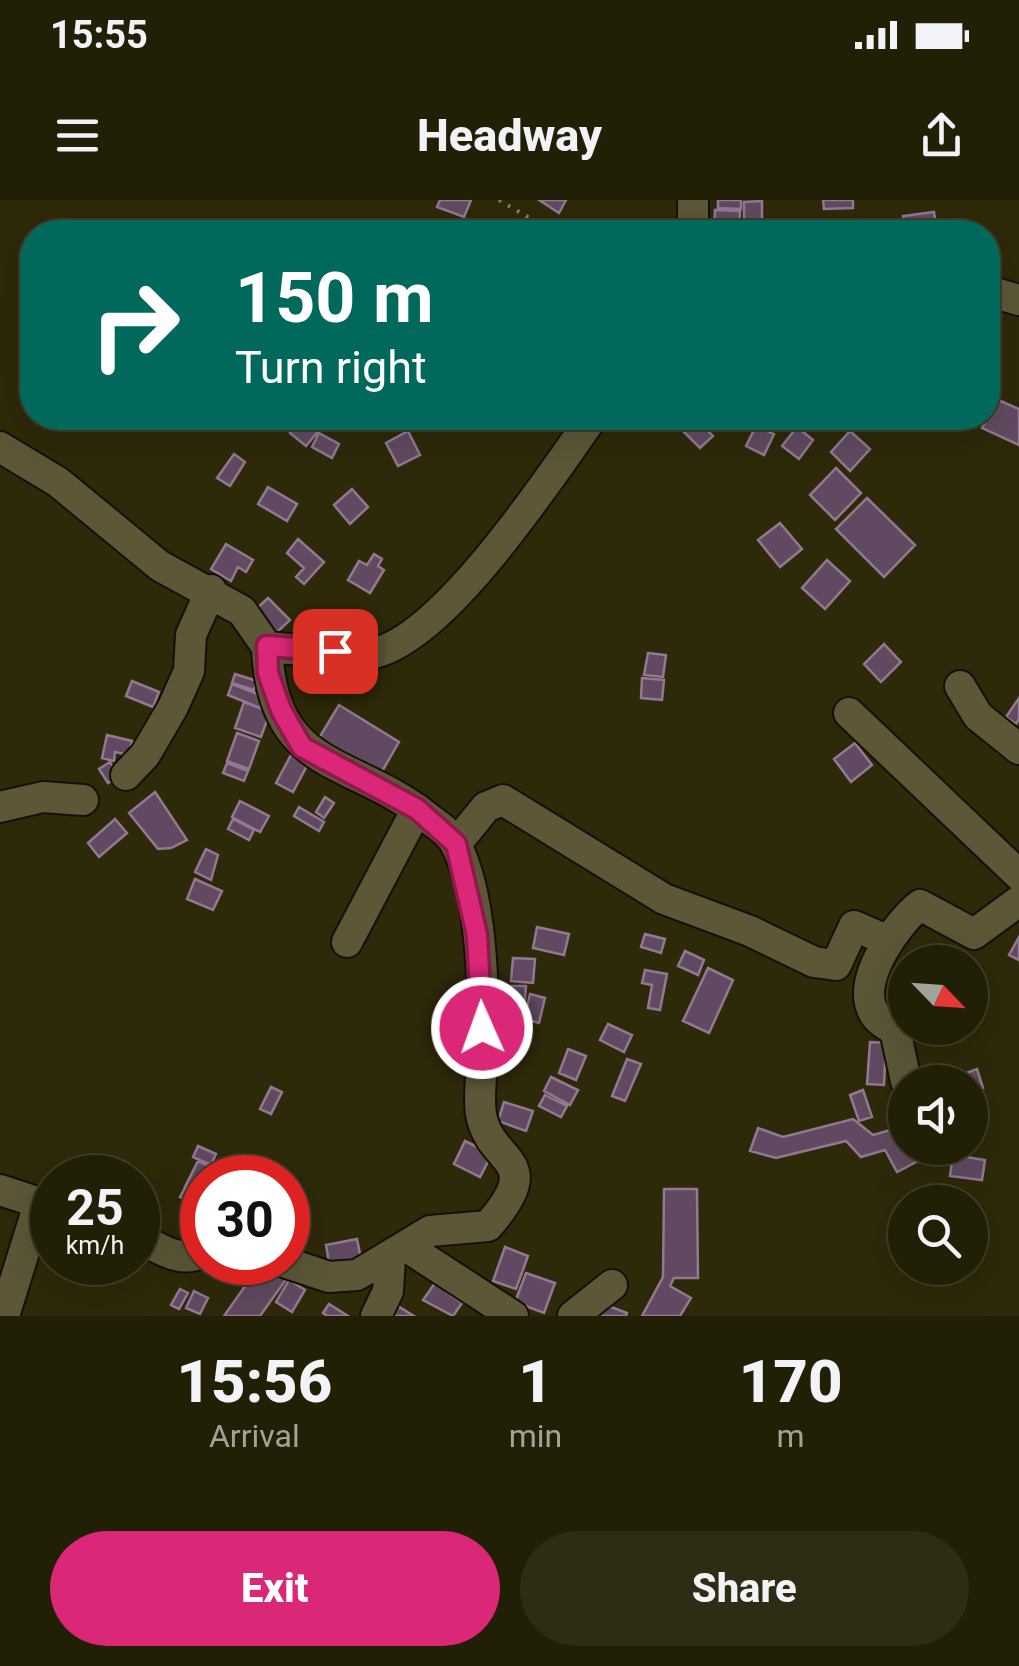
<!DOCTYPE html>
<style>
body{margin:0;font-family:Roboto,sans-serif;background:#2e2c15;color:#f1f3f6;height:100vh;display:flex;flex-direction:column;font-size:38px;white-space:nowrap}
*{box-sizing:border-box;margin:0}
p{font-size:32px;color:#a2a29b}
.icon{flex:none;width:55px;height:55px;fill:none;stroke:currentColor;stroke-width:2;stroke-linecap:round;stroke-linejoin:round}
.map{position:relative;height:1116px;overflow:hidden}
.side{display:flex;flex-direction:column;background:#221f07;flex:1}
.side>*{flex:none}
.banner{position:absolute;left:20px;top:20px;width:980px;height:210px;border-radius:40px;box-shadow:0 10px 40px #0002,0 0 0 2px #3f3d28;background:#00695c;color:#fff;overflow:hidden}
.needle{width:65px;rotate:115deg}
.tools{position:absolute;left:888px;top:745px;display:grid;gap:20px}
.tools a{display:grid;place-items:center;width:100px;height:100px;border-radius:50%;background:#221f07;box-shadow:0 10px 40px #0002,0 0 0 2px #3f3d28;font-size:50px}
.speed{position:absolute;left:30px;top:955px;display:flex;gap:20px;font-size:50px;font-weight:700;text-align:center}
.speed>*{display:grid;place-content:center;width:130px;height:130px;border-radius:50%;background:#221f07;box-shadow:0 10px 40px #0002,0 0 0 2px #3f3d28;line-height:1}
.speed small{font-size:25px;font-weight:400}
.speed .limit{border:15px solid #d22;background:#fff;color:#111}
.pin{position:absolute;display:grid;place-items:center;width:85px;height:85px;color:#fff;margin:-42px;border-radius:20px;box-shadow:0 5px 15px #0006}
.me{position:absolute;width:110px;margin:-55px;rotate:358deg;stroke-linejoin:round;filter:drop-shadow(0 0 8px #0008)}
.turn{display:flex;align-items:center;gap:35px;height:210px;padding:0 50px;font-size:45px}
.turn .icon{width:130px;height:130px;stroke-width:2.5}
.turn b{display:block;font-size:70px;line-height:85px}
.eta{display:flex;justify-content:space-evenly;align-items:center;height:170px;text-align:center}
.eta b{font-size:60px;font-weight:800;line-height:70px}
.cta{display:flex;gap:20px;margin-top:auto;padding:20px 50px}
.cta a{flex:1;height:115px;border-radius:60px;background:#db2777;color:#fff;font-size:40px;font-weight:800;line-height:115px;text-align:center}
.cta a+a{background:#2e2c15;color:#f1f3f6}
.status{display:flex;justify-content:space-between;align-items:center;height:70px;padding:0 50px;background:#221f07;direction:ltr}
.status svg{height:28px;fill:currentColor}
header{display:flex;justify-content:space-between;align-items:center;height:130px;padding:0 50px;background:#221f07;font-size:45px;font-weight:800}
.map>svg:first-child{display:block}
.building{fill:#614a61;stroke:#927891;stroke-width:2.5}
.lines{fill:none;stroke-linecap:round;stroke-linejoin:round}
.minor-casing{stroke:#151100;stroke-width:34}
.path{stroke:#89856c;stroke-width:4;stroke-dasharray:2.5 8;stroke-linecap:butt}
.minor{stroke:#5d5738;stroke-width:30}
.route-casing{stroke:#8e194d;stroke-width:25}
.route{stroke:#db2777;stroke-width:18}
</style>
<div class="status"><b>15:55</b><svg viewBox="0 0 49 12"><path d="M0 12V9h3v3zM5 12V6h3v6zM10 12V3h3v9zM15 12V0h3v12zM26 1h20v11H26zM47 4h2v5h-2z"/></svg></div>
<header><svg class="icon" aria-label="menu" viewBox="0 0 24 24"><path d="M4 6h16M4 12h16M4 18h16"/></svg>Headway<svg class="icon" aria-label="share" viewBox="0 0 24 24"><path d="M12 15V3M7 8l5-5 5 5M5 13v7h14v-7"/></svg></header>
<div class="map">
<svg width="1019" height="1116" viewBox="0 0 1019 1116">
<rect width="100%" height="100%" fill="#2e2909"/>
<!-- building -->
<path class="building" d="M440,0H471L464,17L437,7Z
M539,0H566L559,13Z
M718,0H741V9L718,8Z
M823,0H853V8L824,9Z
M762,1V27H744V2Z
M715,10L740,11L739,28L714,26Z
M934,12L936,25L922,28L923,32H906L903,16Z
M988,113L1001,116L997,140L988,139Z
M996,199L1019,209V245L982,228Z
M302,218H329L306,246L290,233Z
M683,218H695L713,236L700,248L676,224Z
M756,226L774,234L764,255L746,246Z
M797,227L813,240L799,259L782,246Z
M408,231L420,255L398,266L386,243Z
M850,231L870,249L850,271L831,252Z
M319,233L339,244L332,258L312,247Z
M234,254L245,262L230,286L217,278Z
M836,268L861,293L835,320L810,295Z
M268,287L297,304L287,321L258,304Z
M352,289L368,307L350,324L334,305Z
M867,298L915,345L884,377L836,329Z
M780,323L802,349L780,367L758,340Z
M298,339L324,362L304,384L296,377L304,368L287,353Z
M226,344L253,360L246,372L238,367L231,381L211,369Z
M374,354L382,359L378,366L384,370L370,393L348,380L359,361L367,365Z
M827,360L850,381L825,409L802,388Z
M268,398L290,420L276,433L254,411Z
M884,444L901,462L881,482L864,464Z
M648,453L666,455L663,477L644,475Z
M235,474L257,481L254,490L232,483Z
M642,478L664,480L662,500L641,498Z
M132,481L159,492L153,507L126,496Z
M232,484L265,497L260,508L228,495Z
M1019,498V519L1016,524L1006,517Z
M244,502L270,512L261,537L235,528Z
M339,505L399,542L380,575L319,538Z
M237,533L259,541L249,569L227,561Z
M107,535L132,541L129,555L115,552L114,561L102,558Z
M855,543L872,565L851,582L834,559Z
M292,553L309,562L293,592L276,583Z
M110,562L119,576L108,583L99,569Z
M227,563L248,571L244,581L223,573Z
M155,592L187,640L171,648L158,649L129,613Z
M325,597L334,603L324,618L316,612Z
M240,601L269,616L260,632L232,617Z
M299,607L324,622L319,631L294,616Z
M115,619L127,633L99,657L88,643Z
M233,619L254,630L249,640L228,629Z
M206,649L218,655L211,680L195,672Z
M195,679L222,691L213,710L187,699Z
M537,727L569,734L564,755L533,748Z
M645,734L665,739L661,753L641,747Z
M1019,737V760L1009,755Z
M952,748L967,762H946L942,758Z
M685,751L704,760L698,775L678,766Z
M513,758L535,759L533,783L511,781Z
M708,768L733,780L709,833L683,821Z
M645,770L667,774L660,810L648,808L652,785L642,783Z
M502,786H526L524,812L501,811Z
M530,794L545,798L539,823L524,819Z
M608,824L632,835L624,852L600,840Z
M870,842L886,843L884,885L867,884Z
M568,849L586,856L576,880L559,873Z
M627,859L641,864L625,901L612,896Z
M977,869L983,888L970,893V882H957L955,877Z
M551,877L578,890L570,905L544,891Z
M271,887L282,892L271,914L260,909Z
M863,890L872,917L859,921L850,895Z
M545,895L567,906L561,917L539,906Z
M504,902L533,911L526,931L498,921Z
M853,919L873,935L897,928L916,962L897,972L885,950L861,957L846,941L776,958L750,951L758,928L783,937Z
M465,941L492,954L480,977L454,964Z
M198,946L216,954L211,965L193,957Z
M953,955L985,960L982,980L950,976Z
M198,961L211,967L198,993L185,987Z
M185,988L197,994L193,1003L180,997Z
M664,989H697L698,1078H674L670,1086L691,1098L680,1116H642L663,1077Z
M938,994L964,998L963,1002H936Z
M357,1039L362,1064L330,1069L326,1045Z
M505,1047L528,1056L516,1089L493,1081Z
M262,1062L287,1078L260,1116H224Z
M526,1073L555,1083L544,1113L515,1102Z
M289,1080L305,1090L292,1112L276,1102Z
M435,1083L462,1103L453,1116L423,1100Z
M180,1089L188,1093L179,1109L171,1105Z
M194,1091L208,1098L200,1114L186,1108Z
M388,1100L414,1116H379Z
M598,1102L627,1113L626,1116H593Z
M329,1104L348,1116H327L323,1113Z"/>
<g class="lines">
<!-- minor casing -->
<g class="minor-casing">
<path id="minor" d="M693,32V0
M988,91L1019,100
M0,247L58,282L160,366L242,411L267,447C299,449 335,456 367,454C439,448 552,274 592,218
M267,447C272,573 350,556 427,617C437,625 449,632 455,643C483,695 484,794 483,853C482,873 478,895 481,914C490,966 548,957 488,1026L430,1031L357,1075L329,1077L284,1062
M960,486L978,516L1019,549
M849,513L1019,675
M126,575L145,555L173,507L189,471L191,435L211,390
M0,607L43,597L83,600
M456,644L486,607L503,600L664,699L750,731L814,762L836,765L854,726L889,741
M347,742L417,609
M906,881L895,830C886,825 876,820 872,809C858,778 897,723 920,705L974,734L1019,701
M0,990L52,1007
M138,1037C156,1047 182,1065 202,1052
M407,1047L513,1116
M4,1116L39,1004
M376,1116L388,1091L390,1058
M573,1116L612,1085"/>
</g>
<!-- path -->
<path class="path" d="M499,0L553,32"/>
<!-- minor -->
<use href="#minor" class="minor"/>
</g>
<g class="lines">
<!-- route casing -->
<g class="route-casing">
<path id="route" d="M335,451L267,446L268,473L281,510L302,547L417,609L456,644L477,735L482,828"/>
</g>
<!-- route -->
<use href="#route" class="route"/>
</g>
</svg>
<div class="tools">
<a><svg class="needle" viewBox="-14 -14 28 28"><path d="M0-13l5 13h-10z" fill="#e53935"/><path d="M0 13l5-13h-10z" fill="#a2a29b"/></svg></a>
<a><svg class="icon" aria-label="sound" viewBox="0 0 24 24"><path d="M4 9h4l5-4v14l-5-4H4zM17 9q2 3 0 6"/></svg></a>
<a><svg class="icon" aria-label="search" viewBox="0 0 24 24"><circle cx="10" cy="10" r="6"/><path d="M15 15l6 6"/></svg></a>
</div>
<div class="speed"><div>25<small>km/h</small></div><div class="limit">30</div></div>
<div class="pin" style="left:335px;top:451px;background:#d93025"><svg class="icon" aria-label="arrive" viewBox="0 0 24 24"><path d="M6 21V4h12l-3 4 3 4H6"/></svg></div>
<svg class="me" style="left:482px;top:828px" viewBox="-20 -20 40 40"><circle r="17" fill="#db2777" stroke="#fff" stroke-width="3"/><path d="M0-11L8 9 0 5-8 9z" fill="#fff"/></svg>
<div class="banner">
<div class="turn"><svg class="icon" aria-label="right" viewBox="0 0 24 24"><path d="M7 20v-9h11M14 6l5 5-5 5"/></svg><div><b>150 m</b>Turn right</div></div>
</div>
</div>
<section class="side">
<div class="eta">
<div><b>15:56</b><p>Arrival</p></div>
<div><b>1</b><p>min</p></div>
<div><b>170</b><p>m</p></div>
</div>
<div class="cta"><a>Exit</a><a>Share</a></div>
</section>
